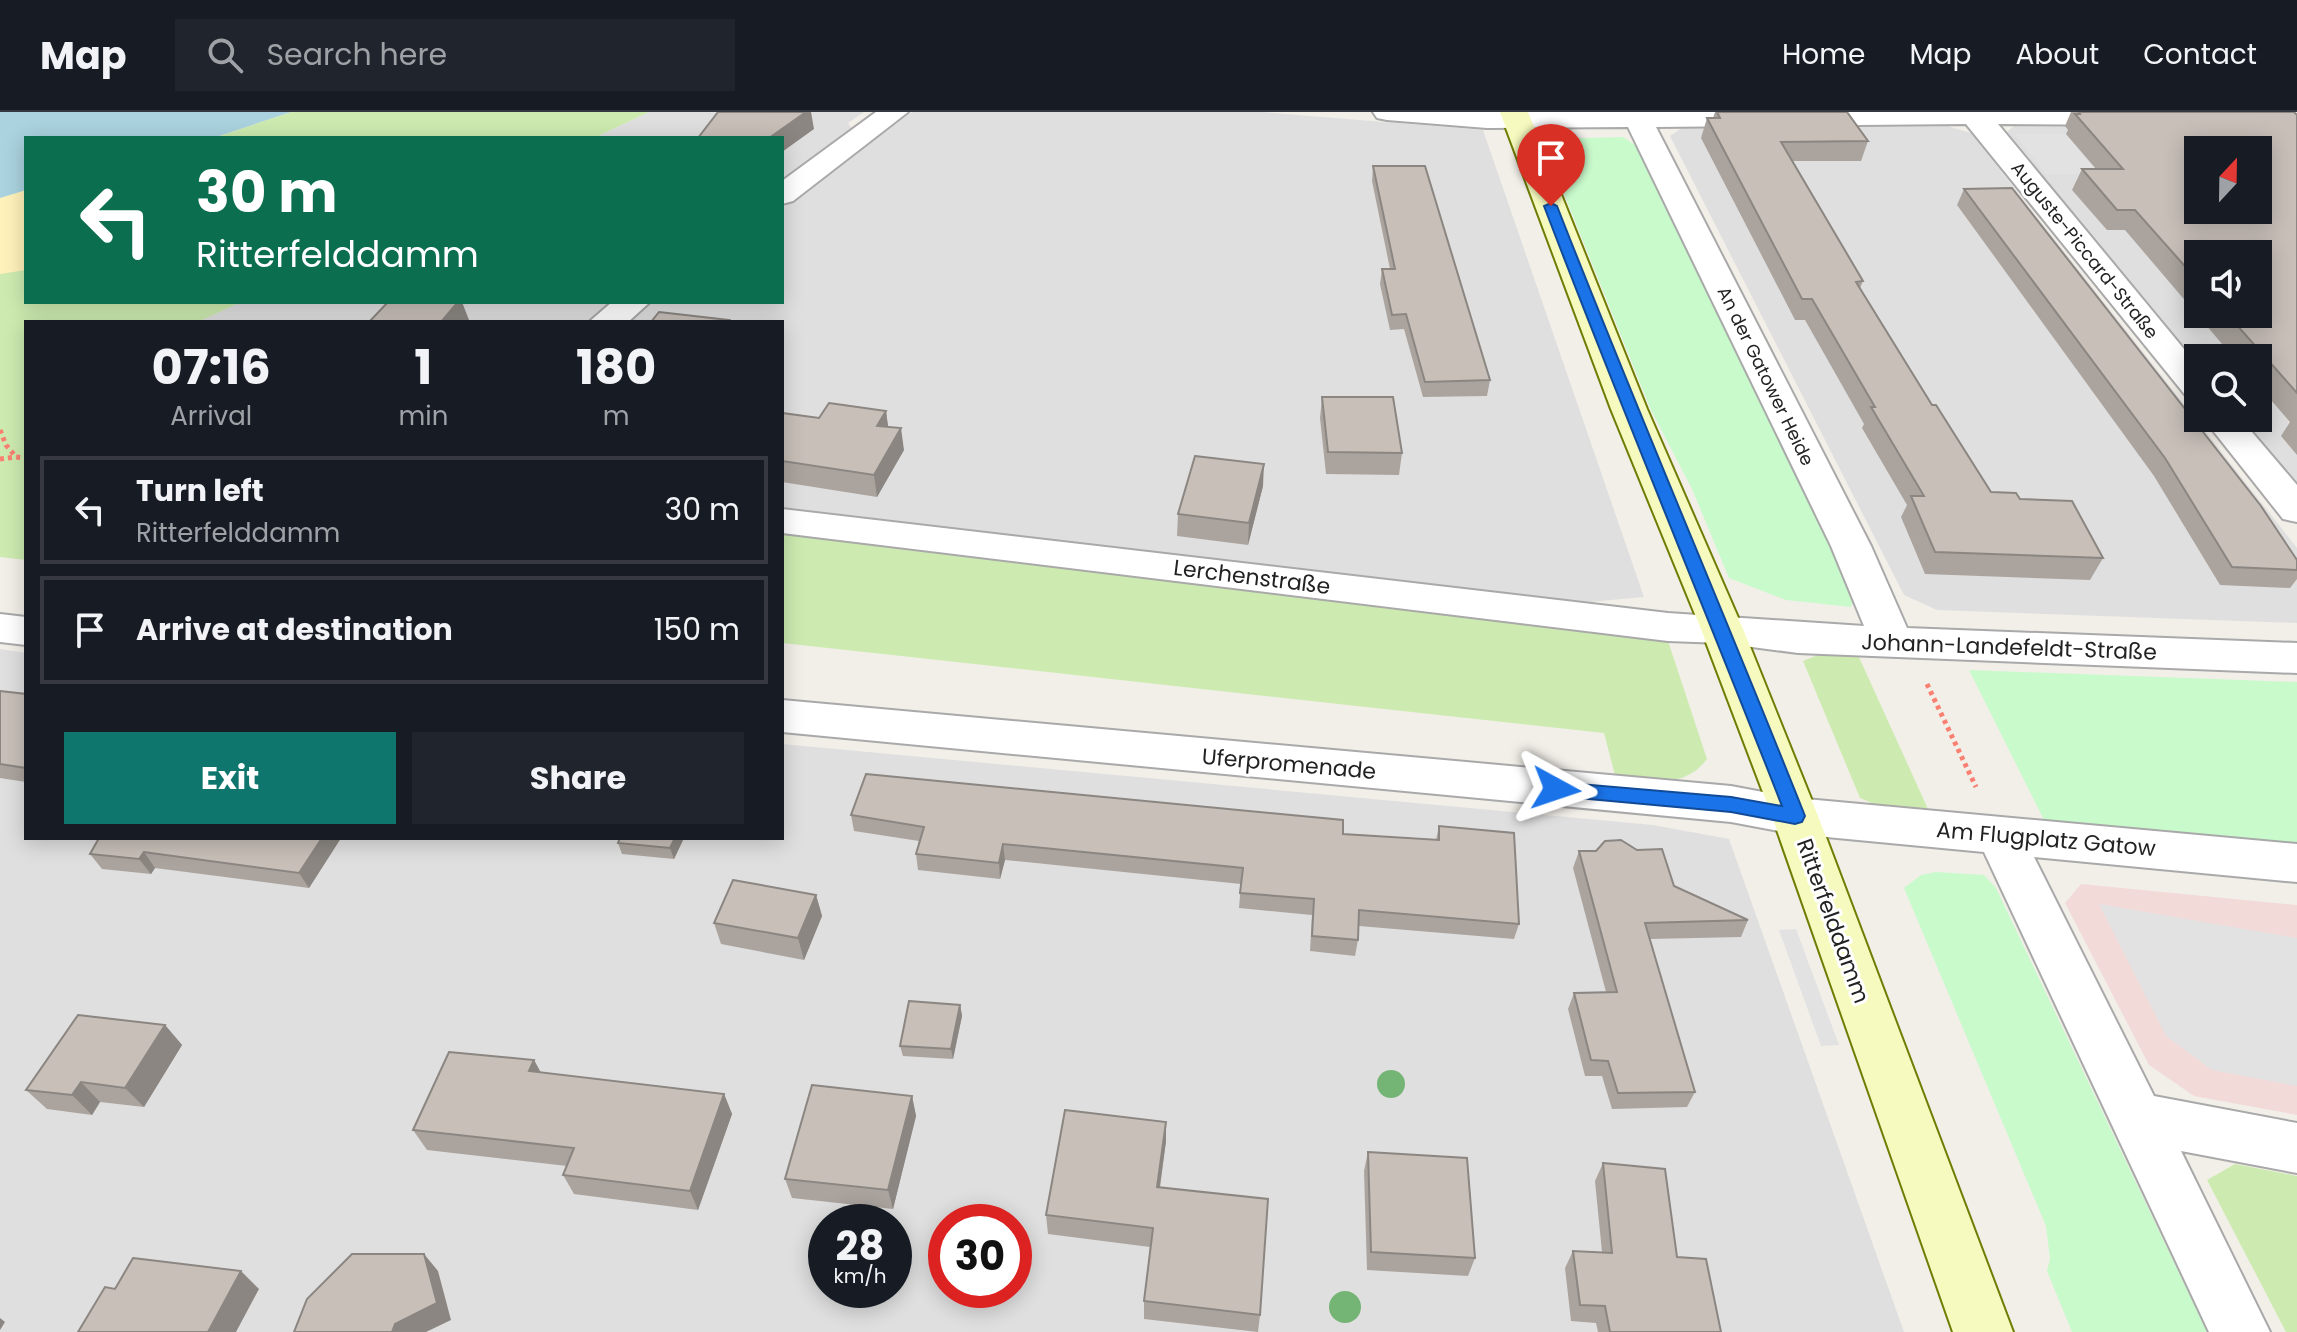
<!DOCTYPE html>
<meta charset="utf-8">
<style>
body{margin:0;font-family:Poppins,sans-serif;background:#20242c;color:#f1f3f6;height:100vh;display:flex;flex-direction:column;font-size:30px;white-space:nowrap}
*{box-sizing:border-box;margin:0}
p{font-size:26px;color:#9ea1a6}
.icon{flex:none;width:44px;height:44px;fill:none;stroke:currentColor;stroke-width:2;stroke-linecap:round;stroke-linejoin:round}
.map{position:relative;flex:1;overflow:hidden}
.details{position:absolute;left:24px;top:208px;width:760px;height:520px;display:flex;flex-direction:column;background:#171b24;border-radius:0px;box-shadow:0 4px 20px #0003}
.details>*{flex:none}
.top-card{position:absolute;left:24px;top:24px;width:760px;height:168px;border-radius:0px;box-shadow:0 4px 20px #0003;background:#0b6e4f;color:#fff;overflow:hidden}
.needle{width:52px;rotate:22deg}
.fabs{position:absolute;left:2184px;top:24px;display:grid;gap:16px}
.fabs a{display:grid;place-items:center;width:88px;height:88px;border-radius:0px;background:#171b24;box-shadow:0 4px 20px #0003;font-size:40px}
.speed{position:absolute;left:808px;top:1092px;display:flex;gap:16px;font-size:40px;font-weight:700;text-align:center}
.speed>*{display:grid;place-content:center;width:104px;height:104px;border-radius:50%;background:#171b24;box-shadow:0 4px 20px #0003;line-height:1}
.speed small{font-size:20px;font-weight:400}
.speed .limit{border:12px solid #d22;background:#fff;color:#111}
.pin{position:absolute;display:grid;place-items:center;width:68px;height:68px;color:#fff;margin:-82px -34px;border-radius:50% 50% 50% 0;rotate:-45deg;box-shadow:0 0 8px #0007}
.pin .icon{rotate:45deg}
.me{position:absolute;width:88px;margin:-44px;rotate:95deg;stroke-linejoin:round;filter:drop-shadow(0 0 6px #0008)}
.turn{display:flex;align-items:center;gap:28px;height:168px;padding:0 40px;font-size:36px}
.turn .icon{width:104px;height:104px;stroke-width:2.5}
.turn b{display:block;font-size:56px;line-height:68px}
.eta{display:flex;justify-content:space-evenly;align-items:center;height:136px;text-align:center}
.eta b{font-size:48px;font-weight:700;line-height:56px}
.primary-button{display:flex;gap:16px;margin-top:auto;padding:16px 40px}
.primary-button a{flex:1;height:92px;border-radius:0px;background:#0f766e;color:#fff;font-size:32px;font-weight:700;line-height:92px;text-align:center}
.primary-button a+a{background:#20242c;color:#f1f3f6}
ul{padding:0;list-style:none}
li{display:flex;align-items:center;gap:24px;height:108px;margin:0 16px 12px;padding:0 24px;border:4px solid #363941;border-radius:0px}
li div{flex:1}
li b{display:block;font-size:30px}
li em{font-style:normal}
header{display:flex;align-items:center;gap:48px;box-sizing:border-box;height:112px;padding:0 40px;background:#171b24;border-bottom:2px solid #363941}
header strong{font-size:38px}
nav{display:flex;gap:44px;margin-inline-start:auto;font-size:28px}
.search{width:560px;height:72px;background:#20242c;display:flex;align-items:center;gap:20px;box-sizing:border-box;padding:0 28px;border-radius:0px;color:#9ea1a6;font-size:30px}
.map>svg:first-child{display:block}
.residential{fill:#e0dfdf;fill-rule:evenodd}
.commercial{fill:#f2dad9}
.grass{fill:#cdebb0}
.sand{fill:#fff1ba}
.park{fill:#c8facc}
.parking{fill:#e2e2e2}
.water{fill:#aad3df}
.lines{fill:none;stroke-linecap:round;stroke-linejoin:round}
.street-casing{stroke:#a9a9a9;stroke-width:4}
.secondary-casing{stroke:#707d05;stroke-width:4}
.path{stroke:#fa8072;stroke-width:5;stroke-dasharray:4 4;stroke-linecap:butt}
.street{fill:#fff;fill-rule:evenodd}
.secondary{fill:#f7fabf;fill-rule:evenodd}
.tree{fill:#74b475}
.wall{fill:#aba49e;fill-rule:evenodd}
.shaded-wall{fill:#8b8681}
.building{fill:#c7bfb8;stroke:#8b8681;stroke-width:2;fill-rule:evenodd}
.route{fill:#1a73e8;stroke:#114b97;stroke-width:2}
.labels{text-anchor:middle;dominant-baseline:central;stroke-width:6;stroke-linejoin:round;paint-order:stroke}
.far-street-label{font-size:18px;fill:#222;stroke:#fff}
.street-label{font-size:22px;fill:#222;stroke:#fff}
</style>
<header>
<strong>Map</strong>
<div class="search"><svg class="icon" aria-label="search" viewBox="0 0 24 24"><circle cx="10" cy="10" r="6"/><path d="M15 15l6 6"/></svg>Search here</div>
<nav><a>Home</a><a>Map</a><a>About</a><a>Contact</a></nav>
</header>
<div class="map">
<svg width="2297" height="1220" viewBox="0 0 2297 1220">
<rect width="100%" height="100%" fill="#f2efe9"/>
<!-- residential -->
<path class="residential" d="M649,0H864L848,11L853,18L782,69V26H594Z
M912,0H1262L1483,18L1644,485L1579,491L782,395V210H627L654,190H782V96Z
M2282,11L2297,16V374L2241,306H2258V246H2198V254L2006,21L2015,13ZM2198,38H2258V98H2198ZM2198,142H2258V202H2198Z
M1947,14L1971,21L2297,436V511L1937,498L1904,483L1670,24L1682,16Z
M241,190H614L586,210H198Z
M0,537L26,541V726H782V632L1653,713L1729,727L1904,1220H0ZM826,1110H894V1178H826ZM946,1110H1014V1178H946Z"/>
<!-- commercial -->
<path class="commercial" d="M2081,772L2297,793V1003L2194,984L2149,953L2065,791Z"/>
<!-- grass -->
<path class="grass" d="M291,0H649L594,26H213Z
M26,78V190H241L198,210H26V448L0,445V86Z
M782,421L1660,526L1668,529L1707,647C1685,677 1649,669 1616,667L1604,621L782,531Z
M1818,543H1858L1928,697L1874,692L1860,686L1803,549Z
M2235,1052L2297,1064V1220H2286L2207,1068Z"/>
<!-- sand -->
<path class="sand" d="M26,78V158L0,162V86Z"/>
<!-- park -->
<path class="park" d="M1623,25L1638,35L1849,472L1853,488L1851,495L1786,488L1729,466L1692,377L1651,298L1542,27Z
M1969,558L2297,570V733L2045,710Z
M1936,760L1984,763L1996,776L2207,1220H2072L2047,1159L2050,1147L2046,1114L1904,776L1921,763Z"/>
<!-- parking -->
<path class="parking" d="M2015,22H2066L2099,62H2046Z
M2099,792L2297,826V974L2212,958L2166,924Z
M1796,817L1839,933L1821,934L1779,818Z"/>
<!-- water -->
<path class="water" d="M0,0H291L213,26H26V78L0,86Z"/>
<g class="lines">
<!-- street casing -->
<g class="street-casing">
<path id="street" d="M876,0H908L793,89L782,92V69Z
M1373,0H2140L2143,5L2139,11L2129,13L1998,12L2198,254V288L2186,284L1966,12L1656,15L1871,434L1907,516L2297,531V561L1798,541L1722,531L1668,529L782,421V397L1668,501L1864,514L1831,434L1628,15L1487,16L1387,8L1377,6Z
M612,190H650L628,210H589Z
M2203,306H2240L2297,373V410L2283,407Z
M0,502L26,505V533L0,530Z
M782,588L1731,674L1795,686L2297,732V770L2034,745L2154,984L2297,1011V1061L2181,1039L2270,1220H2209L1984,740L1795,722L1731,710L782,620Z"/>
</g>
<!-- secondary casing -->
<g class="secondary-casing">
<path id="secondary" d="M1500,0H1528L1647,297L1743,517L1818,704L2013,1220H1953L1772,704L1701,517L1611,297Z"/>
</g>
<!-- path -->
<path class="path" d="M0,318L6,333L16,345L26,346
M0,347L16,345
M1927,572L1976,675"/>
<!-- street -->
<use href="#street" class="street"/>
<!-- secondary -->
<use href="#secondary" class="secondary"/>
</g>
<!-- trees -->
<g class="tree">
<circle cx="1391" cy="972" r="14"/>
<circle cx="1345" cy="1195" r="16"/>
</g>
<!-- wall -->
<path class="wall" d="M1715,0H1847L1868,29L1861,49H1793L1863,169L1860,176L1932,293L1991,380L2020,387L2103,446L2090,468L1925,462L1901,405L1907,393L1862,316L1864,312L1805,208H1795L1701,26L1707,6H1713Z
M2071,0H2278L2297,3V343L2281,324L2290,310L2258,273V246H2234L2125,118H2107L2072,78L2082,57H2096L2066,22L2068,18L2065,14ZM2198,142L2258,202H2198Z
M1373,54L1490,268L1487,284L1423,285L1404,217L1390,218L1380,172L1382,157H1390L1372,69Z
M1964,77L2297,448V467L2290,476L2220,473L2154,364L1957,93Z
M1322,285L1402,341L1399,363L1326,362L1320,306Z
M886,299L888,315L904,338L877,385L782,370V301L819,306Z
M1263,374L1248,433L1177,424L1178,402Z
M0,579L26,582V670L0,666Z
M851,703L1343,722L1436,728L1439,714L1519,812L1514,827L1359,814L1358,828L1355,844L1310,839L1312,803L1239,796L1241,772L1005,748L1000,767L918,758L916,742L919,729L854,719Z
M99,726H341L309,776L155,756L151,762L102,757L90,742Z
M620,726H684L674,747L622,742L618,731Z
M1579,739L1674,774L1748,808L1741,825L1650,827L1695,980L1687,995L1612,997L1602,964H1585L1568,897L1574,881L1606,880L1573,756Z
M816,783L822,804L804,848L721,832L714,811Z
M960,893L962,904L953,947L903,944L900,934Z
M165,913L182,933L144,995L100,990L92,1003L47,997L26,978Z
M534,948L540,960L724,982L732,1002L698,1098L574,1082L563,1063L567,1054L427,1038L413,1018Z
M912,984L916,1004L893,1097L792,1086L785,1067Z
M1166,1010V1029L1160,1076L1260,1203L1258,1220L1144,1207V1189L1150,1135L1048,1122L1046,1103Z
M1368,1040L1475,1146L1468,1164L1367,1158L1364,1059Z
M1603,1051L1677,1145L1721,1220H1598L1596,1211L1571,1209L1565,1156L1573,1139L1602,1140L1595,1069Z"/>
<!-- shaded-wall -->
<path class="shaded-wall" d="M806,0H811L814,17L782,40V26H769Z
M458,190H462L469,208L467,210H441Z
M886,299L889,321L877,314Z
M901,316L904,338L877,385L874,363Z
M1264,352L1263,374L1248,433L1249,411Z
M322,726H341L309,776L299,761Z
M675,726H684L674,747L670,736Z
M1003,732L1005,748L1000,767L999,751Z
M144,740L155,756L151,762L139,747Z
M816,783L822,804L804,848L798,826Z
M960,893L962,904L953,947L951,937Z
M165,913L182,933L144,995L125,976Z
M534,948L545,968L529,959Z
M81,970L100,990L92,1003L72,983Z
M724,982L732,1002L698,1098L690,1079Z
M912,984L916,1004L893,1097L888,1078Z
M1166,1010V1029L1157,1094V1075Z
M424,1142L438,1159L451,1208L426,1220H392Z
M241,1159L259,1177L236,1220H208Z
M0,1206L5,1210L0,1218Z"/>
<!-- building -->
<path class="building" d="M718,0H806L769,26H698Z
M1717,0H1847L1868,29L1781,30L1863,169L1856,170L1932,293H1936L1991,380L2016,381L2020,387L2072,389L2103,446L1935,440L1911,384H1924L1871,295H1875L1812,187H1802L1707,6H1720Z
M2079,0H2294L2297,3V281L2227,202H2258V142H2198V169L2135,98H2117L2082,57H2123L2075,2H2080ZM2198,38H2258V98H2198Z
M1373,54H1425L1490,268L1425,270L1406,202L1392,203L1382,157H1395Z
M2012,76L2261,394L2297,448V458L2232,455L2165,346L1964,77Z
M388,190L408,191L409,190H458L441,210H369Z
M659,200L729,208L727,210H651Z
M1322,285H1393L1402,341L1328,340Z
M829,291L886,299L877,314L901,316L874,363L782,349V301L819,306Z
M1195,344L1264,352L1249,411L1178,402Z
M0,579L26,582V656L0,652Z
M866,662L1343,708V722L1439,728V714L1514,721L1519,812L1359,798L1358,828L1312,824L1314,787L1240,781L1243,756L1003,732L999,751L916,742L924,715L851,703Z
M99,726H322L299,761L144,740L139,747L90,742Z
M620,726H675L670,736L618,731Z
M1621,728L1637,738L1662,737L1674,774L1748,808L1645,811L1695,980L1618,981L1608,949L1591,948L1574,881L1617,880L1579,739H1596L1605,729Z
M733,768L816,783L798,826L714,811Z
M909,889L960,893L951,937L900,934Z
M78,903L165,913L125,976L81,970L72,983L26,978Z
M449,940L534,948L529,959L724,982L690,1079L563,1063L574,1036L413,1018Z
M812,973L912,984L888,1078L785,1067Z
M1065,998L1166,1010L1157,1075L1268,1087L1260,1203L1144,1189L1153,1116L1046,1103Z
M1368,1040L1467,1046L1475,1146L1371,1140Z
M1603,1051L1665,1057L1677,1145L1706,1147L1721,1220H1610L1605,1194L1580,1193L1573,1139L1612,1141Z
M352,1142H424L437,1191L395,1212L392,1220H294L307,1187Z
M133,1146L241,1159L208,1220H78L105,1175L115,1177Z"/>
<!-- route -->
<path class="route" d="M1551,91L1557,94C1637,299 1724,500 1805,704L1802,710L1795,712L1731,700L1556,684L1547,677L1556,670L1731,685L1782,694C1704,494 1621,296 1544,94Z"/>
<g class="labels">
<!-- far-street labels -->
<g class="far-street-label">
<text transform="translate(2085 138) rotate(51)">Auguste-Piccard-Straße</text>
<text transform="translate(1766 264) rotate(64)">An der Gatower Heide</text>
</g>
<!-- street labels -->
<g class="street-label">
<text transform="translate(1252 465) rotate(7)">Lerchenstraße</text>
<text transform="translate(2009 535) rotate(2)">Johann-Landefeldt-Straße</text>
<text transform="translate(1289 652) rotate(5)">Uferpromenade</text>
<text transform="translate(2046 727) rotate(5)">Am Flugplatz Gatow</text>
<text transform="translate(1833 809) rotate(70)">Ritterfelddamm</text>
</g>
</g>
</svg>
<div class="fabs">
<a><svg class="needle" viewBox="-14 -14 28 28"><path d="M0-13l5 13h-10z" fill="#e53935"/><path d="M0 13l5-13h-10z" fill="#9ea1a6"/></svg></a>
<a><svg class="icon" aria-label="sound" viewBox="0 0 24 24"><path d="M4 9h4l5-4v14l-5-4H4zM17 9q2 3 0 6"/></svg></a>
<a><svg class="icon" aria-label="search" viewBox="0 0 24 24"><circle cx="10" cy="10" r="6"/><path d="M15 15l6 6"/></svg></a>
</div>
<div class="speed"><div>28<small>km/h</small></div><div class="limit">30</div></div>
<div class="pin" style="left:1551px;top:94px;background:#d93025"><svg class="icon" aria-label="arrive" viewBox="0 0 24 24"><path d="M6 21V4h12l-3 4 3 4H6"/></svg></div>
<svg class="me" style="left:1556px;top:677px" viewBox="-20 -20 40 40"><path d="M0-17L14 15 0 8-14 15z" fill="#1a73e8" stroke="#fff" stroke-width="4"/></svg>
<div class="top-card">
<div class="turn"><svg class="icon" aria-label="left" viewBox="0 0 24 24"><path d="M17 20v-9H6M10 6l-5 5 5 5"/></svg><div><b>30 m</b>Ritterfelddamm</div></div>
</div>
<section class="details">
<div class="eta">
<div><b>07:16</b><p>Arrival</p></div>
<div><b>1</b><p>min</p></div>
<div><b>180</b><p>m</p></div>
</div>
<ul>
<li><svg class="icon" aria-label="left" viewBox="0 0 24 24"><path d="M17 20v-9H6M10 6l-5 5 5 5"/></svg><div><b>Turn left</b><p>Ritterfelddamm</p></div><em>30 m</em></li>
<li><svg class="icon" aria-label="arrive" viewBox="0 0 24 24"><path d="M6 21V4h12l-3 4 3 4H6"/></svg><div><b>Arrive at destination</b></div><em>150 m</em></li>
</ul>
<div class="primary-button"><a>Exit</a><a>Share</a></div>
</section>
</div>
